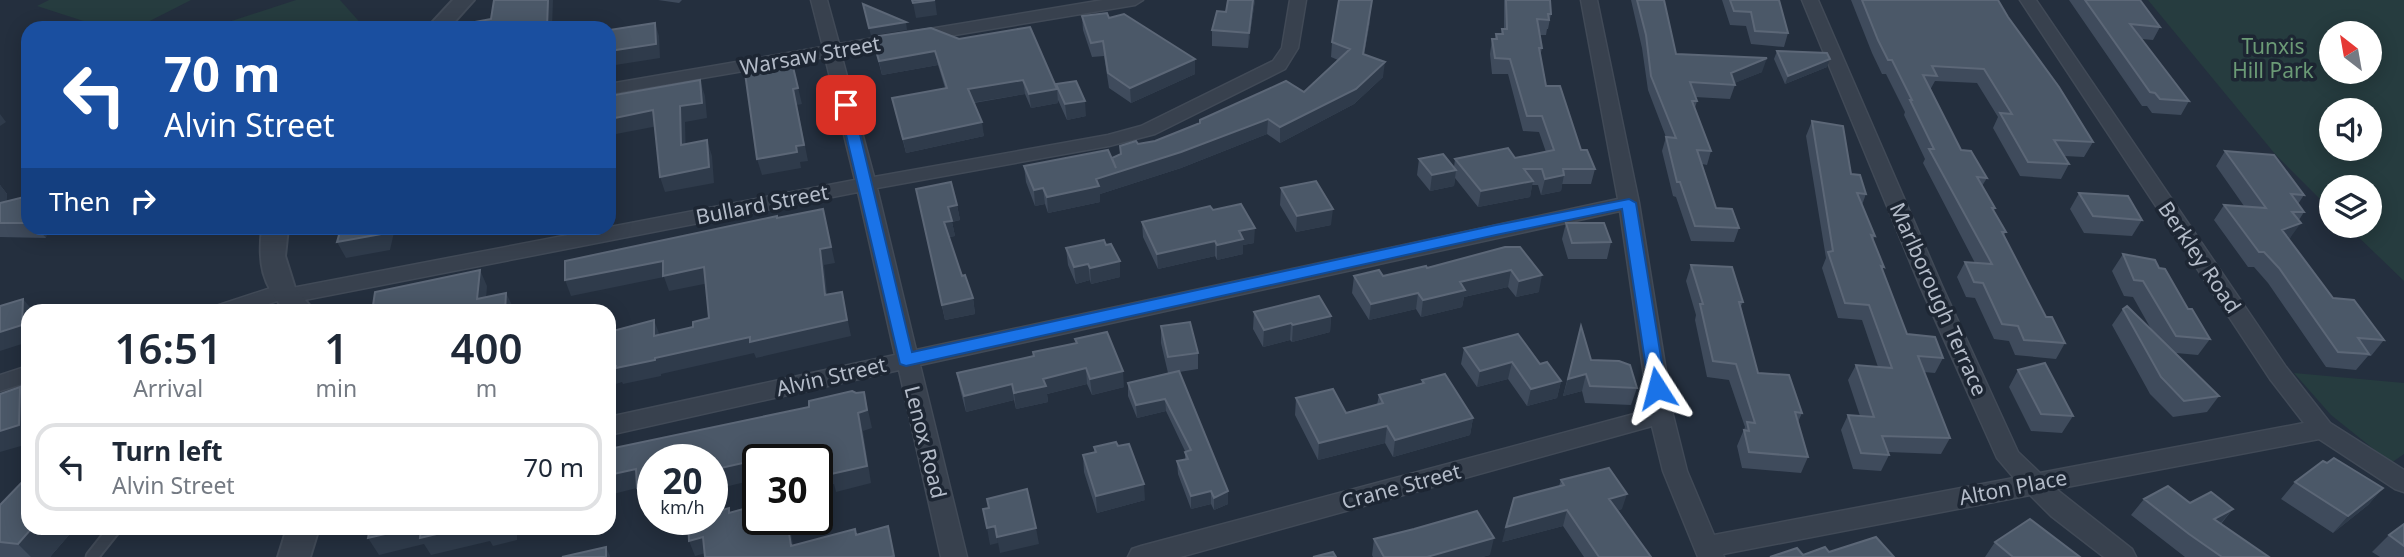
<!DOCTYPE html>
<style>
body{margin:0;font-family:"Noto Sans",sans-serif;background:#f6f6f7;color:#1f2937;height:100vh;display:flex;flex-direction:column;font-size:26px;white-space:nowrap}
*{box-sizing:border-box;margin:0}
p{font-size:23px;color:#747a83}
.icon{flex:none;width:38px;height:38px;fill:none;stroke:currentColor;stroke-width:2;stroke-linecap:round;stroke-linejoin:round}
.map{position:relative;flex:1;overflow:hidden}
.panel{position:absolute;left:21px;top:304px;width:595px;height:231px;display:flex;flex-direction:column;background:#fff;border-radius:21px;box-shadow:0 4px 18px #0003}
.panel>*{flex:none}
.hud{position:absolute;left:21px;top:21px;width:595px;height:214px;border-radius:21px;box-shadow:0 4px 18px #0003;background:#1a4fa0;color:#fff;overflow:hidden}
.needle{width:46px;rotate:329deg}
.tools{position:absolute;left:2319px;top:21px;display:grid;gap:14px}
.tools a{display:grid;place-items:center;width:63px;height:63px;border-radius:50%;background:#fff;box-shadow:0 4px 18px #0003;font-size:35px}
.speed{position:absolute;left:637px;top:444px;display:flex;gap:14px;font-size:35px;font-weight:700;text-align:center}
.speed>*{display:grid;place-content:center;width:91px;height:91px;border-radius:50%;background:#fff;box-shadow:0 4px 18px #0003;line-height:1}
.speed small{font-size:18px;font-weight:400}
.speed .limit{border:4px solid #111;border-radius:10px;background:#fff;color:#111}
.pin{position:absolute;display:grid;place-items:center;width:60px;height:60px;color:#fff;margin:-30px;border-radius:14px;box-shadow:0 4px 10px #0006}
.me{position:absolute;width:77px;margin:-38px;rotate:351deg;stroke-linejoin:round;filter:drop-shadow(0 0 5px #0008)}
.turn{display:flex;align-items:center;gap:24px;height:147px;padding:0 28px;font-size:32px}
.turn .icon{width:91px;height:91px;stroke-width:2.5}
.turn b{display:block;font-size:49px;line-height:60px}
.then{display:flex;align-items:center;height:66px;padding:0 28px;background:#0003;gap:14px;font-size:26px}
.eta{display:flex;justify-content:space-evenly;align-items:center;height:119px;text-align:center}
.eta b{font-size:42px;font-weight:600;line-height:49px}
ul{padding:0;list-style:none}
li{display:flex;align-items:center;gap:21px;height:88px;margin:0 14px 10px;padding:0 14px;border:4px solid #e0e1e3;border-radius:21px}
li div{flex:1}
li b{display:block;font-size:26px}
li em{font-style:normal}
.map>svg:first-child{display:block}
.green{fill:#263c3f;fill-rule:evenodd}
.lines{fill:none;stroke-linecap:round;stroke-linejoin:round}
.service-casing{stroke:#414a57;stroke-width:15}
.minor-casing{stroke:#414a57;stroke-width:3}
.tertiary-casing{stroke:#414a57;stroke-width:4}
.service{stroke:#38414e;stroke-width:11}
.minor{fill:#38414e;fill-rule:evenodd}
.tertiary{fill:#38414e;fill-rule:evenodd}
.wall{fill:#3f4b5c}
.shaded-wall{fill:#2f3b4b}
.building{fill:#4b5868;stroke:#5c6777;stroke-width:2}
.route{fill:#1a73e8;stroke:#114b97;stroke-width:2}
.labels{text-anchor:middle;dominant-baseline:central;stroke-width:7;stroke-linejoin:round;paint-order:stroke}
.park-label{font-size:21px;fill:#6b9a76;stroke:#1d2633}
.street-label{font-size:21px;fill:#b4bcc9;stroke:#1d2633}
</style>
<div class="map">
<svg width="2404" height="557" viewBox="0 0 2404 557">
<rect width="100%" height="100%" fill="#242f3e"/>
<!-- green -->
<path class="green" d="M49,0H191L136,28H105L37,6Z
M296,0H340L364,27L210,28Z
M2148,0H2404V281L2347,226H2370V187H2331V210L2275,154ZM2370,33V72H2331V33ZM2370,110V149H2331V110Z
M2294,373L2404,383V454L2391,463L2331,415Z"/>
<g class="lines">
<!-- service casing -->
<g class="service-casing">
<path id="service" d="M92,557L115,528"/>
</g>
<!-- minor casing -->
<g class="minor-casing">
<path id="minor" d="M811,0H827L839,44L1103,0H1143L1135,5L841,54L874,177L1108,135L1141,126L1273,61L1282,48L1290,0H1306L1298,48L1285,69L1155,134L1109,146L877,188L916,350L1618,199L1581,0H1597L1639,203L1673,415L1687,471L1714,535L2014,478L1997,458L1920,286L1802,0H1818L1942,286L2018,452L2040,473L2304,423L2270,379L2020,0H2036L2286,367L2330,423L2404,470V492L2395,489L2319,439L2056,489L2132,549L2136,557H2104L2051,516L2030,495L1723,554L1724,557H1698L1663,471L1652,426L1180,557H1128L1132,549L1141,546L1649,410L1620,211L920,365L967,557H941L899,370L609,435V417L895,355L858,192L289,303L280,300L245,312H211L213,307L283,284L292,288L855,180L825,57L609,94V84L823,47Z
M28,366V382L0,391V375Z"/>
</g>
<!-- tertiary casing -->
<g class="tertiary-casing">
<path id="tertiary" d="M453,0H474L449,28H427Z
M262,228H288L285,256L295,288L315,312H286C262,284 258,264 262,228Z
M287,528H319L310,557H278Z"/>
</g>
<!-- service -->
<use href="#service" class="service"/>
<!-- minor -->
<use href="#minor" class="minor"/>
<!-- tertiary -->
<use href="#tertiary" class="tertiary"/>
</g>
<!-- wall -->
<path class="wall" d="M658,0H682L679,3Z
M1228,0H1255L1248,48L1212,46V30L1226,12Z
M1504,0H1550L1551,14L1548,29H1547L1546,35H1540L1542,48L1540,57L1546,86L1581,150L1595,169L1591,184H1562L1561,191L1541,195L1538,185H1532L1530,197L1478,207L1455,178L1454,186L1430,191L1417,175L1419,159L1454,167L1455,159L1515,158L1546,152L1539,132L1523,131L1508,74H1492L1490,54L1492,39H1495L1496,34H1501L1502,29H1504Z
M1631,0H1664L1676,54L1762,72L1734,83L1735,85L1730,99L1695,97L1697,101L1695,108L1711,151L1707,165L1702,164L1716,208L1739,228L1734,242L1691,241L1676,197L1673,196L1662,151L1666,137L1648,90L1642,48Z
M1722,0H1779L1788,33L1784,47L1751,44L1746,26L1730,25Z
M1851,0H1998L2008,17L2093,142L2084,157L2064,156L2069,164L2061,179L2020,176L1993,128L1998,117L1977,83L1935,81L1930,90L1961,150L1987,178L1982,186L1995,208L1994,211L2006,232L2004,235L2046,317L2065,343L2056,359L2015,355L2009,341L1994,339L1975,298L1966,297L1957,277L1965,262L1975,263L1923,163L1925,159L1904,115L1905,112L1886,74H1882L1872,53Z
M2069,0H2140L2160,27L2153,40L2142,39L2189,101L2181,115L2152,113L2147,106H2142Z
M1082,16L1109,18L1195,59V74L1131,103L1109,88L1104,56L1092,57L1083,30Z
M1370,21L1364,55L1383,77L1354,104L1280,143L1267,134L1181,168L1100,194V202L1048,213L1045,204L1035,206L1026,182L1024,166L1113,161L1120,155V146L1155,141L1304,92L1338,60L1331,57L1332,42Z
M931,28L1056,88V84L1086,116L1067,120L1058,100V103L1031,108L1025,94L974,103L984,136L906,153L892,98L945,88L938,65L882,75L872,37Z
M1777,51L1827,67L1785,84L1774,59Z
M1812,121L1866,194L1862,205L1875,236L1873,240L1884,267L1882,270L1907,334L1943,358L1935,373L1924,372L1950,438L1941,454L1888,452L1889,455L1881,471L1853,469L1841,430L1848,415L1860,416L1848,380L1856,365L1878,367L1862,320L1838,318L1822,268L1826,258L1806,136Z
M2225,151L2304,195L2298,204L2304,212L2299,220L2290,238L2288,239L2333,298L2384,340L2371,356H2368L2356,370L2326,367L2268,283L2254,267H2248L2214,220L2224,205L2244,206L2216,166Z
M0,185L7,194L6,202L28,196V228H47L46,238L0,237Z
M1281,188L1331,225L1296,232L1280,205Z
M916,189L957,205L960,220L952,222L955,236L949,237L962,276L973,298L975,314L945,320Z
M2079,193L2142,220L2132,236L2084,233L2070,209Z
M1213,210L1254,243L1243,245V254L1217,260L1215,256L1158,269L1143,237L1142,222Z
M1566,223L1611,242L1607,259H1568L1562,239Z
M1106,245L1120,261V277L1091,284L1090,280L1076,284L1068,265L1066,248Z
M1505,247L1539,292L1516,297L1508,287L1464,297L1462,307L1421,317L1416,309L1369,320L1352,293L1354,276H1383L1427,268Z
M2123,254L2159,268L2210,339L2198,355L2176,353L2219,396L2207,412L2173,417L2150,394L2112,325L2123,309L2151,329L2133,297L2124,296L2112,271Z
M1691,265L1743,302L1740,308L1758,373L1802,413L1798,422L1808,457L1801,473L1742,468L1737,446L1745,427L1729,380L1707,377L1695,320L1696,315L1686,281Z
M1254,312L1331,316L1330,332L1292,342L1290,340L1263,347L1253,329Z
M1161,326L1198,353V369L1179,372L1228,504L1214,510L1211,504L1191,509L1178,474L1177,461L1185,459V451L1166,411L1137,418L1128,396V383L1168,373L1161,343Z
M1581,326L1591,360L1637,388L1631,405L1585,403L1582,391L1563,396Z
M1075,339L1124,387L1092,395L1087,384L1047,394L1048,402L1016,409L1014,400L966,412L960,389L957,373L1034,356L1076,343Z
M1464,348L1540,364L1561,381L1557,398L1527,406L1508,379L1477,387L1461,364Z
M2018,370L2073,416L2062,433L2031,431L2009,387Z
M1422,380L1473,418L1470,435L1393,457L1385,443L1318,460L1295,415L1296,398L1346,413L1377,405L1379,395L1422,384Z
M1094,447L1145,500L1097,513L1084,472L1083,455L1094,452Z
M1561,480L1622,509L1618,510L1651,557H1584L1563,526L1502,542L1559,486Z
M2295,482L2383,488L2368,505L2333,533L2281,499Z
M2144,499L2190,503L2233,509L2221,524L2269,557H2185L2131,515Z
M0,505L75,528L50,557H0Z
M2404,524V557H2380L2372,552L2389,535Z
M1414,529L1490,555L1482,557H1373L1372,555L1374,539Z
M1995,542L2080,557H1985Z"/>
<!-- shaded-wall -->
<path class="shaded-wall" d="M548,0H553L552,28H547Z
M935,0L937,15L916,18L913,3Z
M1253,0H1255L1248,48L1249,33Z
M1371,6L1370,21L1361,69L1363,54Z
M906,22L907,30L871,36L869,28Z
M655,23L659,36L660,58L609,66V51Z
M935,51L938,65L882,75L879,61Z
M1767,58L1762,72L1730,85L1731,73Z
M1195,59V74L1131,103L1130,88Z
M1830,59L1827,67L1785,84L1788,76Z
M1385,62L1383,77L1354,104L1280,143V127Z
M793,67L802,104L797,105L808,161L800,162L801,168L762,175L757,159L793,89Z
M700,80L705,96L707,118L685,122L686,160L681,145L680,106Z
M1023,80L1025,94L970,103L968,89Z
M1057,89L1058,103L1031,108L1029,94Z
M1085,101L1086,116L1067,120L1065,104Z
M653,110L658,126L616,134V142L609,143L610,119Z
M0,114L6,122L0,126Z
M1268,119L1267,134L1181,168L1100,194V202L1048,213L1047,197Z
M982,122L984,136L906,153L903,139Z
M707,140L712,156L714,183L665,192L660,177Z
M1456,170L1454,186L1430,191L1432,175Z
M1564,175L1561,191L1541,195L1545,179Z
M1533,181L1530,197L1478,207L1481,191Z
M0,185L7,194L5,220L0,213Z
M1043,188L1045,204L1035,206L1034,190Z
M957,205L960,220L952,222L955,236L947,237L944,222L948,207Z
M823,209L835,263L824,265L829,311L825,295L820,249Z
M1333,209L1331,225L1296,232L1297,216Z
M2301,223L2290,238L2271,245L2282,230Z
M37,228H47L46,238Z
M383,228H395L390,250L346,258L337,242Z
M1255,228L1254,243L1243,245V254L1217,260V245L1239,231Z
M1215,241V256L1158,269L1157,254Z
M663,261L704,267L709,283L669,291L664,277L571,296L565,280Z
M1120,261V277L1091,284L1090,268Z
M1088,264L1090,280L1076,284L1074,267Z
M480,270L487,286L485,312L477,299Z
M1511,270L1508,287L1464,297L1462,307L1421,317L1423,300L1460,282Z
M1542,275L1539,292L1516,297L1519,281Z
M842,292L851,336L756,358L754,353L661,374V376L623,384L622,382L609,386V368L655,358Z
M506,293L514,309V312H505Z
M1418,293L1416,309L1369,320L1371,304Z
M973,298L975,314L945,320L942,305Z
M23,299L34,312H28V342L0,351V332Z
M398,308L400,312H382Z
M1331,316L1330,332L1292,342L1293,325Z
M654,320L660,336H654Z
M1291,323L1290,340L1263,347L1264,330Z
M1512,362L1508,379L1477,387L1480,371Z
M1086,368L1087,384L1047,394L1048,402L1016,409L1014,393L1043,379Z
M1123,371L1124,387L1092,395L1090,379Z
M1586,374L1582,391L1563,396L1568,379Z
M1561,381L1557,398L1527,406L1531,389Z
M1012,384L1014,400L966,412L964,396Z
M20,387L28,397V444L0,452V431Z
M864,392L872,428L863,431L871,483L836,492L834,484L817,488V469L858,413Z
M1165,399L1166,411L1137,418L1136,405Z
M1473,418L1470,435L1393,457L1395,440Z
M1387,426L1385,443L1318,460L1319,443Z
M765,458L766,460H758V479L712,490V470Z
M636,469L653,484V504L645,506L637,488L609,495V475Z
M1144,484L1145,500L1097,513L1096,496Z
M2383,488L2368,505L2333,533L2348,516Z
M1211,491V504L1191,509V496Z
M1228,491V504L1214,510V498Z
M1627,494L1622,509L1604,514L1609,499Z
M2233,509L2219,525L2214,519Z
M1567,510L1563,526L1502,542L1506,527Z
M787,520H789L795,557L791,546Z
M995,526L998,543L990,545L987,528Z
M32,528H75L50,557H31L18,544Z
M411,528H534V531L517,535V540L493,546L490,541L431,555L424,544L379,555L368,538Z
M1036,528L1039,544L1000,553L997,537Z
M703,537L709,552L695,556L689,541Z
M1494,538L1490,555L1482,557H1427Z
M606,547L610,556V557H606Z"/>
<!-- building -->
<path class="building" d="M494,0H548L547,28H469V23L491,19Z
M912,0H935L913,3Z
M1228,0H1253L1249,33L1212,30L1217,11L1226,12Z
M1339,0H1372L1363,54L1385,62L1356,89L1280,127L1268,119L1181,152L1096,179L1099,186L1047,197L1043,188L1034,190L1024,166L1108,150L1116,168L1112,158L1121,154L1120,146L1136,141L1138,144L1155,141L1200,123V120L1286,81L1304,92L1350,49L1332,42Z
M1506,0H1550L1551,14H1548L1549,20L1537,19L1542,48H1539L1546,86H1560L1581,150H1587L1595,169H1563L1564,175L1545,179L1542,169H1524L1533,181L1481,191L1455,159L1508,148L1515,158L1554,150L1542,116H1527L1510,59L1495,58L1492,39H1497L1496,34H1503L1502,29H1507Z
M1637,0H1664L1676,54L1767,58L1731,73L1735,85L1690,82L1697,101H1692L1711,151L1697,150L1716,208L1732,209L1739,228L1695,226L1680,182H1677L1666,137L1676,138L1651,76L1646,35Z
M1730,0H1779L1788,33L1755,31L1751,12L1734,11Z
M1862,0H1998L2008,17L2059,87L2093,142L2054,140L2069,164L2028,162L2000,113L2012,114L1984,69L1932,66L1937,76L1923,75L1961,150L1971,151L1987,178L1977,177L1995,208H1992L2006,232H2002L2046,317H2052L2065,343L2024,340L2018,326L2002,324L1983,283L1974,282L1965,262L1992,264L1929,149H1934L1910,100H1912L1892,60H1888L1878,40Z
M2085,0H2140L2160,27L2130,24L2189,101L2160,99L2155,93L2150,92Z
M863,4L906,22L869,28Z
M1107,13L1109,18L1124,14L1195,59L1130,88L1108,73L1103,41L1091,43L1082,16Z
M655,23L656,44L609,51V30Z
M1030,27L1057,89L1029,94L1023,80L968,89L982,122L903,139L892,98L947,88L935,51L879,61L872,37L931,28L959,39Z
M1777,51L1827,53L1830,59L1788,76Z
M793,67L798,88L793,89L804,145L796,146L797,152L757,159L745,73Z
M700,80L702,103L680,106L681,145L707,140L709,167L660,177L653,110L610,119V126L609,127V96Z
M1076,81L1085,101L1065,104L1056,84Z
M1812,121L1843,126L1851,174L1860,175L1866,194L1857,193L1875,236L1871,235L1884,267L1881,266L1907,334L1935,337L1943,358L1918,356L1950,438L1882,436L1889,455L1861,453L1848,415L1874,417L1856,365L1892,368L1869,305L1845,303L1828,252L1833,251Z
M2225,151L2274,155L2304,195L2291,194L2304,212H2292L2301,223L2282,230L2333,298L2354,300L2384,340L2358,338L2369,354L2338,352L2279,268L2264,252H2259L2224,205L2266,208Z
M1443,154L1456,170L1432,175L1419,159Z
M1316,181L1333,209L1297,216L1281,188Z
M951,182L957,205L948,207L952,221L944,222L962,276L965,275L973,298L942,305L916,189Z
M2079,193L2128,196L2142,220L2093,216Z
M28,196V223H0V203Z
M1241,204L1255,228L1239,231L1243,239L1217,245L1215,241L1157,254L1142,222L1210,206L1213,210Z
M823,209L831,247L820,249L825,295L842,292L847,320L750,342V337L655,358V360L616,368V366L609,368V332L654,320V336L693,327V322L709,318L704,267L663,276V261L565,280V261L777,216V218Z
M1566,223H1604L1611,242L1572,243Z
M341,228H383L382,234L337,242Z
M1104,240L1106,245L1111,244L1120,261L1090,268L1088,264L1074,267L1066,248Z
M1505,247H1520L1542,275L1519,281L1511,270L1460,282L1465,290L1423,300L1418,293L1371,304L1354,276L1379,270L1383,276L1426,266L1427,268Z
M2123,254L2155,260L2159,268L2165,269L2188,309H2192L2210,339L2176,336L2143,281L2134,280Z
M1691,265L1732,267L1743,302H1739L1758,373L1789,375L1802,413L1795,412L1808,457L1749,452L1744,430L1749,431L1747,422L1755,423L1736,364L1713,361L1700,304H1703Z
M480,270L477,299L506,293L505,312H398V308L382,312H372L375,292Z
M1319,296L1331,316L1293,325L1291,323L1264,330L1254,312Z
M23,299L22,325L0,332V306Z
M2127,306L2219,396L2184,401L2161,377L2123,309Z
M1190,322L1198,353L1168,357L1161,326Z
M1581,326L1591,360L1619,361L1630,365L1637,388L1590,386L1586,374L1568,379Z
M1107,332L1123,371L1090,379L1086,368L1043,379L1046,386L1014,393L1012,384L964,396L957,373L1034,356L1033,352L1077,343L1075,339Z
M1518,334L1540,364L1547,362L1561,381L1531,389L1512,362L1480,371L1464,348Z
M2045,363L2073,416L2041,414L2018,370Z
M1179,371L1228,491L1214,498L1211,491L1191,496L1177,461L1188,459L1185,452L1191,450L1165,399L1136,405L1128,383Z
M1445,374L1473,418L1395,440L1387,426L1319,443L1296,398L1333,389L1346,413L1383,403L1379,395L1424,383L1422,380Z
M20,387L19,425L0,431V394Z
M852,391L856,393L864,392L867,410L858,413L867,466L831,474L830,466L817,469V460H766L765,458L712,470V460H653V484L637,488L636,469L609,475V449L809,407V401Z
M1116,442L1118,446L1129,444L1144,484L1096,496L1083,455L1096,452L1094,447Z
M2334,458L2383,488L2348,516L2295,482L2323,461L2327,463Z
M1609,468L1627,494L1609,499L1651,557H1599L1567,510L1506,527L1514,498L1564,485L1561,480Z
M28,476V528H32L18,544L0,542V505Z
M2168,486L2190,503L2211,492L2233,509L2214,519L2269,557H2222L2189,534L2144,499Z
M1027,489L1036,528L997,537L995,526L987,528L983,509L989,508L987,499Z
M758,505V520H787L791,546L855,529L856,535L888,526L894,556L890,557H705L703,537L689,541L688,520H712V513L729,508V513Z
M1477,511L1494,538L1427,557H1384L1374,539L1414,529Z
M2030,519L2080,557H2013L1995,542Z
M2404,524V546L2389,535Z
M370,528H411L368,538Z
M421,528H462L420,538Z
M1876,537L1894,557H1770L1797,548L1803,555L1825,547L1829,552Z
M606,547V557H562Z
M1333,552L1336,557H1313Z"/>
<!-- route -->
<path class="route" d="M846,101L853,105L912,352L1496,225L1629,199L1636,203L1666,388L1664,393H1651L1649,388L1622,209L1496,235L906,366L900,364L839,105Z"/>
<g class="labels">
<!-- park labels -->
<g class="park-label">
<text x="2273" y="46">Tunxis<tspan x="2273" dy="24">Hill Park</tspan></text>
</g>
<!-- street labels -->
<g class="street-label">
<text transform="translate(810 55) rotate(-10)">Warsaw Street</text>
<text transform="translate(762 204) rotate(-11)">Bullard Street</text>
<text transform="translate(2200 257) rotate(56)">Berkley Road</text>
<text transform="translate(1939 299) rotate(66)">Marlborough Terrace</text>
<text transform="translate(831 376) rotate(-13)">Alvin Street</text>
<text transform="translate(926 442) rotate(76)">Lenox Road</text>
<text transform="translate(1401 486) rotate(-15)">Crane Street</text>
<text transform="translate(2013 487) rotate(-11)">Alton Place</text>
</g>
</g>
</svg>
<div class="tools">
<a><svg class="needle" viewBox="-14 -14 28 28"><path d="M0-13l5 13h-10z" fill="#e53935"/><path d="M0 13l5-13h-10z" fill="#747a83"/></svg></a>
<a><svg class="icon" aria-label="sound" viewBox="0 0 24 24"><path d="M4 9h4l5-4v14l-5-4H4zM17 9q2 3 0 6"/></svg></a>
<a><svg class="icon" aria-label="layers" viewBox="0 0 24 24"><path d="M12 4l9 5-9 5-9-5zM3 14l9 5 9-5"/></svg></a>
</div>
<div class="speed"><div>20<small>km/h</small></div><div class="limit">30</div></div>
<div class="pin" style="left:846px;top:105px;background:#d93025"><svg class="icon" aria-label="arrive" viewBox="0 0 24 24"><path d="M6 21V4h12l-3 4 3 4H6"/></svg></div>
<svg class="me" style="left:1657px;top:388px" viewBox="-20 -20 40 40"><path d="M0-17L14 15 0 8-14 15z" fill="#1a73e8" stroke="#fff" stroke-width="4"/></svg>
<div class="hud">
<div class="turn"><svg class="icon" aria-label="left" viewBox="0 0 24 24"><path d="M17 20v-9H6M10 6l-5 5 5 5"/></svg><div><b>70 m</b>Alvin Street</div></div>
<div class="then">Then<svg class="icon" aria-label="right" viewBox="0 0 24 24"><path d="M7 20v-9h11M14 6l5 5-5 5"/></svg></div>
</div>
<section class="panel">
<div class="eta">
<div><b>16:51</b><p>Arrival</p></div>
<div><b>1</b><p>min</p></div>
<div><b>400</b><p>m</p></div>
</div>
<ul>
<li><svg class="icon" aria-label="left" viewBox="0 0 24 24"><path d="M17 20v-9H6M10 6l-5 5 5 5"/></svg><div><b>Turn left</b><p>Alvin Street</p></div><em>70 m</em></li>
</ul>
</section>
</div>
